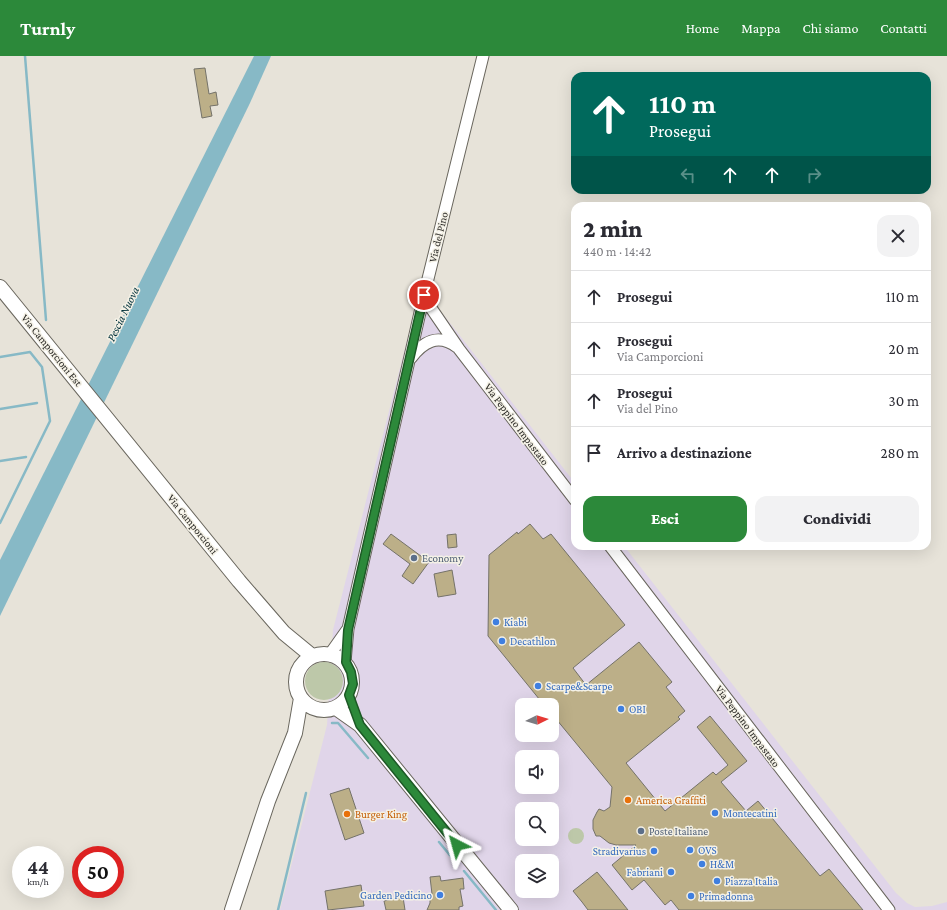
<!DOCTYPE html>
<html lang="it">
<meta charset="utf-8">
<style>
body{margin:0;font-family:"Crimson Pro",serif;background:#f2f2f3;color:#2b2b33;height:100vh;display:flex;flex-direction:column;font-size:15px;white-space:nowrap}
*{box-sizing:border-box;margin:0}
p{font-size:13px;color:#7c7c81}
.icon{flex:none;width:22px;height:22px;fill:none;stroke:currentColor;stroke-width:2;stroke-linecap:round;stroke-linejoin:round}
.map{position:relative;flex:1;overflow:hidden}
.details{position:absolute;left:571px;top:146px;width:360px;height:348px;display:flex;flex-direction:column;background:#fff;border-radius:12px;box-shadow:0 4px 16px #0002}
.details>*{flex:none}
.top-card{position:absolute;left:571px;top:16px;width:360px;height:122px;border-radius:12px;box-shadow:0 4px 16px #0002;background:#00695c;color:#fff;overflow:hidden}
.needle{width:26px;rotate:85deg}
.buttons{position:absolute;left:515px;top:642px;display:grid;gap:8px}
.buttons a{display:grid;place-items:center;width:44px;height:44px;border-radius:8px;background:#fff;box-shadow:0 4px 16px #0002;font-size:20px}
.speed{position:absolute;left:12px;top:790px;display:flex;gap:8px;font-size:20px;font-weight:700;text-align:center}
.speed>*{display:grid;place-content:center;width:52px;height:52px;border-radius:50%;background:#fff;box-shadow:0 4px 16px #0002;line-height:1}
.speed small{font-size:10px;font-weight:400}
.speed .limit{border:6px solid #d22;background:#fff;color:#111}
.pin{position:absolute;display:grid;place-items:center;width:34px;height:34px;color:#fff;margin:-17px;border:2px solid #fff;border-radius:50%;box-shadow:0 1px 4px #0007}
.me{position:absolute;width:44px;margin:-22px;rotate:321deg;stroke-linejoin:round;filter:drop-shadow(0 0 3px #0008)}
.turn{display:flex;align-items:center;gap:14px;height:84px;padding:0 12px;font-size:18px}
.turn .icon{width:52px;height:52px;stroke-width:2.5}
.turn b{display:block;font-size:28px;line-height:34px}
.lanes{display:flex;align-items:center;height:38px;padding:0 12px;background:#0003;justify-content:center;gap:20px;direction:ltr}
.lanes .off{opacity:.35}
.round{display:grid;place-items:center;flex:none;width:42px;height:42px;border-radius:12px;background:#f2f2f3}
.summary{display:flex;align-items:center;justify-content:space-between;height:68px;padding:0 12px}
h1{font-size:24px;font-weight:800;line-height:30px}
.cta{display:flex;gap:8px;margin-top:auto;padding:8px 12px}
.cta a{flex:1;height:46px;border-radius:12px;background:#2c893a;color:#fff;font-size:16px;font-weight:800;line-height:46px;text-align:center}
.cta a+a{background:#f2f2f3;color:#2b2b33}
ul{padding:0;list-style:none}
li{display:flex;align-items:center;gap:12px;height:52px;padding:0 12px;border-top:1px solid #e1e1e2}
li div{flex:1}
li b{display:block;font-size:15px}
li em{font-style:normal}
header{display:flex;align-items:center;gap:24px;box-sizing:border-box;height:56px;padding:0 20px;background:#2c893a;color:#fff}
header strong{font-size:19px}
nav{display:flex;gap:22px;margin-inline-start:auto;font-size:14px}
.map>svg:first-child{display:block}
.commercial{fill:#e0d5e9;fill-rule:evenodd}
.green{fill:#bdc8a9}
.water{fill:#87b9c6}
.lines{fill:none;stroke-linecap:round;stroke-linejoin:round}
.stream{stroke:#87b9c6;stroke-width:2.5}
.building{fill:#bcaf88;stroke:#747269}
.minor-casing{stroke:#69665d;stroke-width:13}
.major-casing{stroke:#69665d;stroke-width:16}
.minor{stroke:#fff;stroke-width:11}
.major{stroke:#fff;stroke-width:14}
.route-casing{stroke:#1d5926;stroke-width:10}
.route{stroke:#2c893a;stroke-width:7}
.service-dot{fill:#5c6f8a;stroke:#f4f1e6;stroke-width:1.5}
.shop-dot{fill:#3f7fe0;stroke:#f4f1e6;stroke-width:1.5}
.food-dot{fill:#e8710a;stroke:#f4f1e6;stroke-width:1.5}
.labels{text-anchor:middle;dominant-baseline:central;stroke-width:3;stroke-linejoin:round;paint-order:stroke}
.street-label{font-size:11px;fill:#272623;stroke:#f4f1e6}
.service-label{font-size:11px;fill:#4e5e75;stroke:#f4f1e6;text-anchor:start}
.shop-label{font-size:11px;fill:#366cbe;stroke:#f4f1e6;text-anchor:start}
.food-label{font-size:11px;fill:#c56008;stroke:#f4f1e6;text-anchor:start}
.water-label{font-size:12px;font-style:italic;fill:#00313b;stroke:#f4f1e6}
</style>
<header>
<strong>Turnly</strong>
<nav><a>Home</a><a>Mappa</a><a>Chi siamo</a><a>Contatti</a></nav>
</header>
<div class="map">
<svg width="947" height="854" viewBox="0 0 947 854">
<rect width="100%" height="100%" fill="#e7e3d9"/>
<!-- commercial -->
<path class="commercial" d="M421,230L575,427V490H624L896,837L907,847L915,851L932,850L947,846V854H280L327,669L333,574ZM522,649H552V679H522ZM522,701H552V731H522ZM522,753H552V783H522ZM522,805H552V835H522Z"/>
<!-- green -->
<path class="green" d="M305 625a19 19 0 1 1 38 0a19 19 0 1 1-38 0Z
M568 780a8 8 0 1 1 16 0a8 8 0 1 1-16 0Z"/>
<!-- water -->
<path class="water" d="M254,0H271L250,47L0,560V504Z"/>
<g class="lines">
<!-- stream -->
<path class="stream" d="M25,0L46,264
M0,301L30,296L42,311L50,365L0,467
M0,353L37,347
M0,405L26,401
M332,667H338L368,702
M439,786L453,803
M464,815L496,854
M278,854L306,737"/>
</g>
<!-- building -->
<path class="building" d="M205,12L209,38L216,36L218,49L210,50L212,60L202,62L194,13Z
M530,468L543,483L551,478L625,569L573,612L586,629L639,586L672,626L666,631L685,655L678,661L680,663L626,707L665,755L713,716L716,719L728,709L697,671L710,660L747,705L721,726L746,755L758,745L820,820L829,813L863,854H679L671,844L665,849L644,824L632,834L612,809L636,789H616L609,787L600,780H596L593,773V764L597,756L599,753L604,755L610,751L612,731L552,658V649H544L488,580L489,499L517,476L518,478Z
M391,478L429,506L413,528L402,520L410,508L383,488Z
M456,478L457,491L448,492L447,479Z
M452,514L456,538L438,541L434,518Z
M349,732L364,777L345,784L330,738Z
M597,816L612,834L628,854H588L582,846L573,835Z
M440,820L441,825L463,822L464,833H460L463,850L459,851V854H427L430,847V838H432L430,821Z
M361,829L364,850L328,854L325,835Z
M403,841L405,854H386L384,845Z"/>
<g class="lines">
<!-- minor casing -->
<g class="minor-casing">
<path id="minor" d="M424,239L429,249L459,293L575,444
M411,302C423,286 438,277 457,291
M610,490L889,854
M330,598L347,574
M345,606L348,573L362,511L424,239L483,0"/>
</g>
<!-- major casing -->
<g class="major-casing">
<path id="major" d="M0,231L239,525L284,577L312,600
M296 626a28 28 0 1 1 56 0a28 28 0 1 1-56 0Z
M336,652L360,669L511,854
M232,854L268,745L295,677L301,642"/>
</g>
<!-- minor -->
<use href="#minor" class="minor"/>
<!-- major -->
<use href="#major" class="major"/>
</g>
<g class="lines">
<!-- route casing -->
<g class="route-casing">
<path id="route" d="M424,239L348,574L346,606L351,616L353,628L349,639L360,669L457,789"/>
</g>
<!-- route -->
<use href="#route" class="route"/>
</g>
<!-- markers -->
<g class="service-dot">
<circle cx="414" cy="502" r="4"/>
<circle cx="641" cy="775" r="4"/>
</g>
<g class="shop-dot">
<circle cx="496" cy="566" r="4"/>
<circle cx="502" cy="585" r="4"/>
<circle cx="538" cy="630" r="4"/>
<circle cx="621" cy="653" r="4"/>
<circle cx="715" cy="757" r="4"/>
<circle cx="690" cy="794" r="4"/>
<circle cx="654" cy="795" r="4"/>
<circle cx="702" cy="808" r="4"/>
<circle cx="671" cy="816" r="4"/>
<circle cx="717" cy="825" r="4"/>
<circle cx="440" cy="839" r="4"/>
<circle cx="691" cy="840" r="4"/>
</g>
<g class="food-dot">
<circle cx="628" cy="744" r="4"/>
<circle cx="347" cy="758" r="4"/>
</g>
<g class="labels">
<!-- street labels -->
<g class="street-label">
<text transform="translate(438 181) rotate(-76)">Via del Pino</text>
<text transform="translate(52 294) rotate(51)">Via Camporcioni Est</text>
<text transform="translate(517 368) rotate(53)">Via Peppino Impastato</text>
<text transform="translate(193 468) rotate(51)">Via Camporcioni</text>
<text transform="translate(748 670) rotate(53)">Via Peppino Impastato</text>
</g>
<!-- service labels -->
<g class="service-label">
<text x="422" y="502">Economy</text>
<text x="649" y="775">Poste Italiane</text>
</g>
<!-- shop labels -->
<g class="shop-label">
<text x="504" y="566">Kiabi</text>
<text x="510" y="585">Decathlon</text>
<text x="546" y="630">Scarpe&amp;Scarpe</text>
<text x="629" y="653">OBI</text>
<text x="723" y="757">Montecatini</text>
<text x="698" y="794">OVS</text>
<text x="646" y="795" text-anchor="end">Stradivarius</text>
<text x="710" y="808">H&amp;M</text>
<text x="663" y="816" text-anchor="end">Fabriani</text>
<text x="725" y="825">Piazza Italia</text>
<text x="432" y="839" text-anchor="end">Garden Pedicino</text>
<text x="699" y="840">Primadonna</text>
</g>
<!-- food labels -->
<g class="food-label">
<text x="636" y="744">America Graffiti</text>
<text x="355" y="758">Burger King</text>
</g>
<!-- water labels -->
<g class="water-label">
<text transform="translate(123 258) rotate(-64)">Pescia Nuova</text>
</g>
</g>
</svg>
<div class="buttons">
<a><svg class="needle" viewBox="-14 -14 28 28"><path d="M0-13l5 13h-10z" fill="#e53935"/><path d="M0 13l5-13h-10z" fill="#7c7c81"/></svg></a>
<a><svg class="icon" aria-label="sound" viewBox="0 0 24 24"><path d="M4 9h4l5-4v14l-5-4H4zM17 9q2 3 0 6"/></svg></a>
<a><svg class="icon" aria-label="search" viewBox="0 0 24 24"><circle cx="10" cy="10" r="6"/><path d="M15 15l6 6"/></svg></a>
<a><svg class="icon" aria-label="layers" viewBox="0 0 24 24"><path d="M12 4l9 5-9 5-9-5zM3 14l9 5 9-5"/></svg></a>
</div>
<div class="speed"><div>44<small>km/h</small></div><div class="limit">50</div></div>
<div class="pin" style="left:424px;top:239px;background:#d93025"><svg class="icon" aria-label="arrive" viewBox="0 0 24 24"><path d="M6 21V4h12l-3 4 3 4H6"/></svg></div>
<svg class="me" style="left:457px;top:789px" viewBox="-20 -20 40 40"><path d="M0-17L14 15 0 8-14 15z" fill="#2c893a" stroke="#fff" stroke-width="4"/></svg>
<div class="top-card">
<div class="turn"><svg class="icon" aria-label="ahead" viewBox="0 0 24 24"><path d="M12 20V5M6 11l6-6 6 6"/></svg><div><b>110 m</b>Prosegui</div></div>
<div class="lanes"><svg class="icon off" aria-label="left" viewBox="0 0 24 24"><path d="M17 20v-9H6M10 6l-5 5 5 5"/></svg><svg class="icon" aria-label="ahead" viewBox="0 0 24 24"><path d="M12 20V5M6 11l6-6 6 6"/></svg><svg class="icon" aria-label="ahead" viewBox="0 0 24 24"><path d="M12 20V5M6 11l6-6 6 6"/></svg><svg class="icon off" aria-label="right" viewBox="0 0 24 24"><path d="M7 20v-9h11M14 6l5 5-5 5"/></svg></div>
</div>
<section class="details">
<div class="summary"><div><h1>2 min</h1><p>440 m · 14:42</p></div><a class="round"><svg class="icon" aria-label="close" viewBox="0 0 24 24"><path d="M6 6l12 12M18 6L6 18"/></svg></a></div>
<ul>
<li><svg class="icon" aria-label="ahead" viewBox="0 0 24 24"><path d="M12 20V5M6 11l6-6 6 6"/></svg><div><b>Prosegui</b></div><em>110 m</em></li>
<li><svg class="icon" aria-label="ahead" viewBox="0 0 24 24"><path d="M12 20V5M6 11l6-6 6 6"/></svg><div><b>Prosegui</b><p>Via Camporcioni</p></div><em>20 m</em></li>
<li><svg class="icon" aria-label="ahead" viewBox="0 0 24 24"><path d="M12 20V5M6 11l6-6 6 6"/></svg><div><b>Prosegui</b><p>Via del Pino</p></div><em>30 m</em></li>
<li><svg class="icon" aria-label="arrive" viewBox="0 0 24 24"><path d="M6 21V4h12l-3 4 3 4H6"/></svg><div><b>Arrivo a destinazione</b></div><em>280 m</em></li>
</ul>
<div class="cta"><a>Esci</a><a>Condividi</a></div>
</section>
</div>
